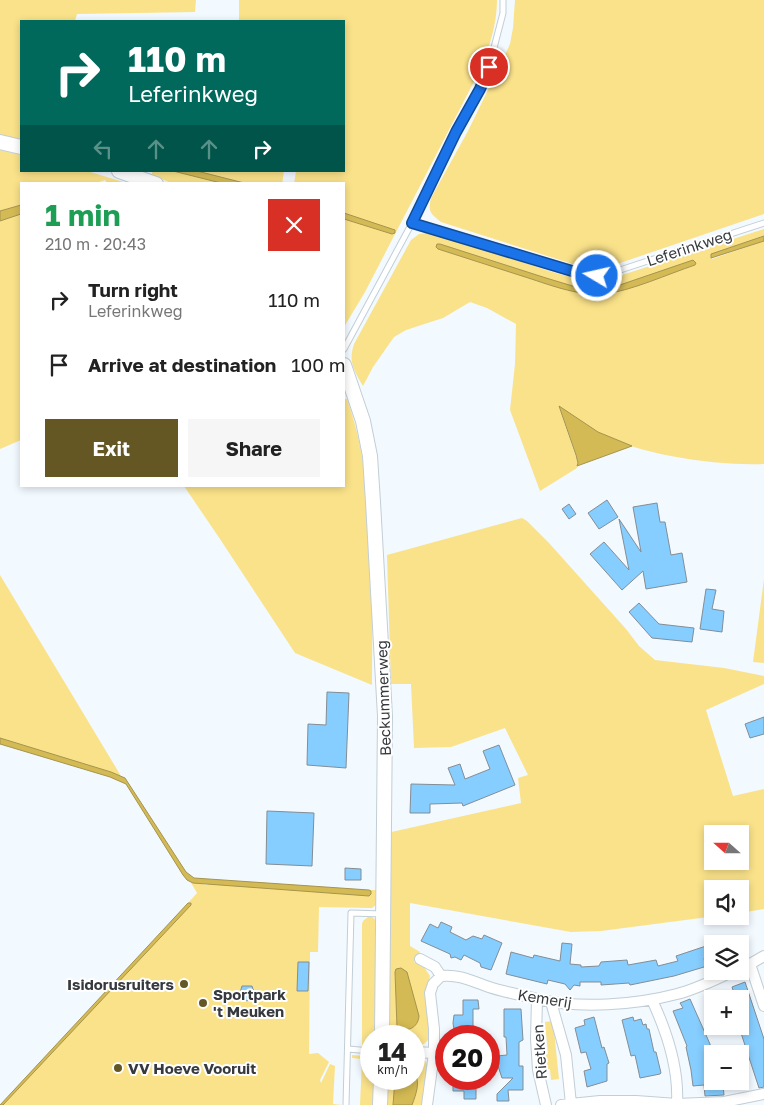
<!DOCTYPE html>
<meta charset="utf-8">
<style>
body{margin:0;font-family:"Golos Text",sans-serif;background:#f6f6f6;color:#222;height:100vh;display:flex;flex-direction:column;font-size:19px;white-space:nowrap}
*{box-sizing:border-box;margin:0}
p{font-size:16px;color:#767676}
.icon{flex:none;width:28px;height:28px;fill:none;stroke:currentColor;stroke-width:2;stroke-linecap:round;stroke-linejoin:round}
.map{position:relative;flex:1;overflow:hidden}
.drawer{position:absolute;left:20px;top:182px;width:325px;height:305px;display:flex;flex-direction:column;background:#fff;border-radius:0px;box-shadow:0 2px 8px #0003}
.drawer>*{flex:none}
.hud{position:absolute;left:20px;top:20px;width:325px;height:152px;border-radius:0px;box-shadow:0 2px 8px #0003;background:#00695c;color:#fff;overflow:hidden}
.needle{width:32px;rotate:291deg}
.controls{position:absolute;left:704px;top:825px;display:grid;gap:10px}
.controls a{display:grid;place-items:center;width:45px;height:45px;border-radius:0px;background:#fff;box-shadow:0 2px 8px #0003;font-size:25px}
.speed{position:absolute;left:360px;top:1025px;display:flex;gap:10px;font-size:25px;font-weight:700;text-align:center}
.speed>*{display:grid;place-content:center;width:65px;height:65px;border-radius:50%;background:#fff;box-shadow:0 2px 8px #0003;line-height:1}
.speed small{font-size:12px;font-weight:400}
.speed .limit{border:8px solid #d22;background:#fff;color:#111}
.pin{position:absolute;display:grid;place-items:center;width:42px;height:42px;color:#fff;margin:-21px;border:2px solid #fff;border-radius:50%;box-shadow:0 1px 5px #0007}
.me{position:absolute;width:55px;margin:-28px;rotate:279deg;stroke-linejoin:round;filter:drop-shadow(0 0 4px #0008)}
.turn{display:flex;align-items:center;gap:18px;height:105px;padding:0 25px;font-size:22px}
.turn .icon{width:65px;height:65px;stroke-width:2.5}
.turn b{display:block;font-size:35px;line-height:42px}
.lanes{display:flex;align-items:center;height:48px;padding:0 25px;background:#0003;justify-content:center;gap:25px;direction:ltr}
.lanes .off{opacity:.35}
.round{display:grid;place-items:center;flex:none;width:52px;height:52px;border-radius:0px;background:#f6f6f6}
.headline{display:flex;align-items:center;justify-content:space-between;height:85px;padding:0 25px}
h1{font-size:30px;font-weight:700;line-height:38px;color:#1e9e55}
.primary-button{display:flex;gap:10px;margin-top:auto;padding:10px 25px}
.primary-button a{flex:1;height:58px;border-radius:0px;background:#645724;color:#fff;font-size:20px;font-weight:700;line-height:58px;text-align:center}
.primary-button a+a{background:#f6f6f6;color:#222}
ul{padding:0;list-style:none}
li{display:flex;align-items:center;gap:15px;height:65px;padding:0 25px}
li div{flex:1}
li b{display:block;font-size:19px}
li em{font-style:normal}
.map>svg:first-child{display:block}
.green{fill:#fae28a;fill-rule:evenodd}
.water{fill:#d4ba54;stroke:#a5944d}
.building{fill:#86ceff;stroke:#838d95}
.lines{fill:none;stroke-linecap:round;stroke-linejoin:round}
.service-casing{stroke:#c2ced6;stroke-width:7}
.minor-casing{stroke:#c2ced6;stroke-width:12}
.tertiary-casing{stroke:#c2ced6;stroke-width:16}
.service{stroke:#fff;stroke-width:5}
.minor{stroke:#fff;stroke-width:10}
.tertiary{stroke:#fff;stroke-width:14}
.route-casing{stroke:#114b97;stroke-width:12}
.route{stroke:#1a73e8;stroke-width:9}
.poi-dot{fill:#645724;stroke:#fff;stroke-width:2}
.labels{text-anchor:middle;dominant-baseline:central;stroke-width:4;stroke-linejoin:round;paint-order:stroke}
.street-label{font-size:15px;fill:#363a3e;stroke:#fff}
.poi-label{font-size:15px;font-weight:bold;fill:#363a3e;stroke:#fff;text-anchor:start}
</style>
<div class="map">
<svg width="764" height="1105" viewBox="0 0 764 1105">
<rect width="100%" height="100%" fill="#f2f9ff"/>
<!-- green -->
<path class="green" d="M0,0H196L195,12L77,14L75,21H21V141L0,135Z
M239,0H497C497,25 489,48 480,70L365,292L344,327V219L392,234L396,232L344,213V184H294L296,171H344V21L239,20Z
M515,0H764V214L620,263L602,267L585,268L441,222C430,213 428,212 431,198L468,131L504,57L510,44L513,28Z
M0,150L21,155V171H87L130,184H108L105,180L93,184H21V205L0,211Z
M152,171H173L225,184H174L152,175Z
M197,171H284L282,184H248Z
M21,214V440L0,449V221Z
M764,229V236L711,254L712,259L764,241V464C716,466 641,455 598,433C585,425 572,415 559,407L578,463L577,468L540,491L510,410L515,364L516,324L487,308L470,302L443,318L406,330L394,337L373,367L363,386C354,370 348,362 354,344L411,240L419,234L427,233C458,242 489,251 519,261C554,272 582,286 619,276ZM440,244L546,278L576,287L589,288H611L696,263L695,265C668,274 630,291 604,294C576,296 548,284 522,276C494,267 466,258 438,249L436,247Z
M344,399H347C378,485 372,594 372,685L295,653L220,539L184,486H344Z
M522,518L527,521L549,543L626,629L639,646L655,660L724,668L764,676V684L706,710L733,796L764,789V909L740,913V889H712V916H716L601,931L571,932L410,903V946L420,952L414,962L424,967L430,976C429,982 426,986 425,992C422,1009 445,1044 414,1047V1036H387V833L521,803L518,778L528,775L505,728L451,747L414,748L411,684H391L387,555ZM712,834H740V861H712Z
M0,575L121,776L0,738Z
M764,579V663L753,662Z
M190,881L207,885L209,883L371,891L369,890H377V904L372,908L319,907L318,952H310L309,1054L318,1053L329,1062L320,1080L321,1083L330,1064L335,1066L333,1104L342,1105H1L189,903H188L197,893Z
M368,917H372L377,921L375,1033L374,1036H371L370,1042L362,1046V924L363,921Z
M553,1021L559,1079L551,1080L550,1069L544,1070L543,1055L548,1054L545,1022Z
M352,1055L364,1056L371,1062V1079H374L373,1105H360L362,1059L352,1058Z
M414,1056C440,1060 424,1088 422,1105H412L418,1085V1080L414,1072Z
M388,1079H395L393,1105H386Z"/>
<!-- water -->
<path class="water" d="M173,171H197L248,184H225Z
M21,205V214L0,221V211Z
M344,213L395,230V233L392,234L344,219Z
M764,236V241L711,258V254Z
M437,244H440L546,278L576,287L589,288H611L693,260L696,263L695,265C668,274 631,291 604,294C576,296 548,284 522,276C494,267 466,258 438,249L436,247Z
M559,406L598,432L632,446L577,466L578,463L576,455Z
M0,738L111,772L125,778L186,872L194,878L369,890L371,891V894L369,896L193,883L187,880L183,875L126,784L110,777L0,744Z
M188,903H191V905L3,1105H0Z
M401,968L407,972L419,1016C418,1028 407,1033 397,1027L395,972L396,969Z
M414,1072C421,1082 416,1094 412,1105H393L395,1079H414Z"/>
<!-- building -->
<path class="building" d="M607,500L618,517L599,529L588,513Z
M657,503L660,522H665L671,555L682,553L687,582L646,589L643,571L622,590L590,554L604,542L629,570L619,519L641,552L633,507Z
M569,504L576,514L569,519L562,509Z
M706,589L716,590L712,609L724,611L722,632L700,629Z
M639,603L659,624L694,628L692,642L652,638L629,612Z
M327,692L349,693L346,768L307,765L308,724L326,725Z
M764,717V734L750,738L745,724Z
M499,745L515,785L463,806L462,803L430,804V813H410L411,784L455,785L448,768L460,764L465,779L490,769L483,751Z
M267,811L314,813L312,866L266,864Z
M345,868L361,869V880H345Z
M441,922L452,927L450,932L466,940L473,936L482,939L484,935L502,943L491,970L481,967L480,963L464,955L461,960L455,957L451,958L450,954L421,941L430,924L438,928Z
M562,943L572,944L570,964L581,965V967L599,966L601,962L627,960L628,965L656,960L658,966L678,961L676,956L712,944V955L704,958L705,964L704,967L674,976L630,985L629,983L601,985V982H580V986L574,985L570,990L565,984L548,980L547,984L506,974L511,952L533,958L534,955L560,961Z
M298,962H309L308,991H297Z
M745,982L764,1039V1087L759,1088L740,1030V999H736L732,987Z
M242,986H252L255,995L247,1001L239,996Z
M690,999L710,1044L712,1055V1081L714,1085H723L724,1095L705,1096L704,1085L693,1086L691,1070L686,1047L687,1046L673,1011L683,1008L680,1003Z
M463,1000H478L479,1009H473V1036H455L453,1023L454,1015H463Z
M504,1009H521L523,1040L519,1042V1066H523V1090H508L509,1101H497V1094L513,1078H502L497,1063V1056L507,1055L506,1037H504Z
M594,1017L602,1048L604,1047L609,1063L607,1064V1081L587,1087L584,1071L591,1069L586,1052L581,1053L575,1028L585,1025L584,1020Z
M633,1017L634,1021L641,1019L643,1025L646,1024L647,1029H649L654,1052H656L661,1073L660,1074L640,1078L635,1055L631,1056L622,1020Z
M453,1079H471V1087H476V1099H464V1091H453Z"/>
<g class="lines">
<!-- service casing -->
<g class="service-casing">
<path id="service" d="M412,223L456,132L480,89L489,67L503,13V0
M344,349L412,223L582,274L597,276L617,271L764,223
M348,1049L371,1051
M346,1105L351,913L383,914"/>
</g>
<!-- minor casing -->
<g class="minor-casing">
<path id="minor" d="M764,956L750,964L764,1006
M420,959L435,967L441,976
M537,999L536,1039L538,1070L546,1105
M551,1002L566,1055L571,1104
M414,1052L434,1053
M677,1104L724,1102L764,1094
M427,1105L434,1053V1029L430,993L433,984L441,976C459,974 472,981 489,987C504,992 521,995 537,999C580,1009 635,1005 677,994C697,989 716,979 734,971
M561,1105L600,1101H636L677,1104C679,1068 667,1032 652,1000"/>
</g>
<!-- tertiary casing -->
<g class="tertiary-casing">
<path id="tertiary" d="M0,142L21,147
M119,171L156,184
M344,365L363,421L370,456L373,502L385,716L382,1036
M380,1105L381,1079"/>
</g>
<!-- service -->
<use href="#service" class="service"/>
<!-- minor -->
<use href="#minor" class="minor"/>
<!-- tertiary -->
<use href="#tertiary" class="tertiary"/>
</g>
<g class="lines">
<!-- route casing -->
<g class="route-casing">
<path id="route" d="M489,67L480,89L456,132L412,223L582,274L597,276"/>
</g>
<!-- route -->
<use href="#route" class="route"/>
</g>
<!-- markers -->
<g class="poi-dot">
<circle cx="184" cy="984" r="5"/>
<circle cx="203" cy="1003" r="5"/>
<circle cx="118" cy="1068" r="5"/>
</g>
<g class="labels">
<!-- street labels -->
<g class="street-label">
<text transform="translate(689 247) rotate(-18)">Leferinkweg</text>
<text transform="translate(383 698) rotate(-92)">Beckummerweg</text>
<text transform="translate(545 998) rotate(9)">Kemerij</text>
<text transform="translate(539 1052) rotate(-94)">Rietken</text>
</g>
<!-- poi labels -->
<g class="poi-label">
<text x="174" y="984" text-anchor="end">Isidorusruiters</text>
<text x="213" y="994">Sportpark<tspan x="213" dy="17">'t Meuken</tspan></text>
<text x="128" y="1068">VV Hoeve Vooruit</text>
</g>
</g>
</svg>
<div class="controls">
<a><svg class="needle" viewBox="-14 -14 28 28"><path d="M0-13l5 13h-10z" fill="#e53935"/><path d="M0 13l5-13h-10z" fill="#767676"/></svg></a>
<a><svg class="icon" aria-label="sound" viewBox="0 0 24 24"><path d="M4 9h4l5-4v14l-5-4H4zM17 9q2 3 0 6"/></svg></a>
<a><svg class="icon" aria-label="layers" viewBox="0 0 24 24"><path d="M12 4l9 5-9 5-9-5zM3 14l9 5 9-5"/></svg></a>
<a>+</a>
<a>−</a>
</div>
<div class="speed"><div>14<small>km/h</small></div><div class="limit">20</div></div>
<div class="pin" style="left:489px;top:67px;background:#d93025"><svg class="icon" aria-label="arrive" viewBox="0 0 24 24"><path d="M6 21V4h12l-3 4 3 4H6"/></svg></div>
<svg class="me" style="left:597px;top:276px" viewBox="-20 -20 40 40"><circle r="17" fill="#1a73e8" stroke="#fff" stroke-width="3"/><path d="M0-11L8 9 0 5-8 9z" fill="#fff"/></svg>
<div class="hud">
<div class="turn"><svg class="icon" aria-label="right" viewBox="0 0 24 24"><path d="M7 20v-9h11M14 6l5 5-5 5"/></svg><div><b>110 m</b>Leferinkweg</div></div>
<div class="lanes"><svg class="icon off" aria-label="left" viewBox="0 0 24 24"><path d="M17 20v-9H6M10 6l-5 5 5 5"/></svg><svg class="icon off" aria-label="ahead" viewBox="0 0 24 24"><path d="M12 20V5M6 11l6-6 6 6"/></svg><svg class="icon off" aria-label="ahead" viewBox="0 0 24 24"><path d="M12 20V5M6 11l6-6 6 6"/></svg><svg class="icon" aria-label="right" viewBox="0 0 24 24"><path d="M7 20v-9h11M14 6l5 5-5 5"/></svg></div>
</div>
<section class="drawer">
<div class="headline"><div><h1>1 min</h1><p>210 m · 20:43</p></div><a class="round" style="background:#d93025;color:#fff"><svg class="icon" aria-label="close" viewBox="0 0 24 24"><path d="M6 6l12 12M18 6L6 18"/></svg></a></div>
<ul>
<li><svg class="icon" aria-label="right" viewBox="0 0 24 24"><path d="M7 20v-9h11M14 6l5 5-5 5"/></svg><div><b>Turn right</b><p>Leferinkweg</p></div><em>110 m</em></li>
<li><svg class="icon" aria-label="arrive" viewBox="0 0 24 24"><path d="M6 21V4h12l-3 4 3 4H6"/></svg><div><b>Arrive at destination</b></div><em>100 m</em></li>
</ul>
<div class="primary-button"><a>Exit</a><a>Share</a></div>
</section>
</div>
